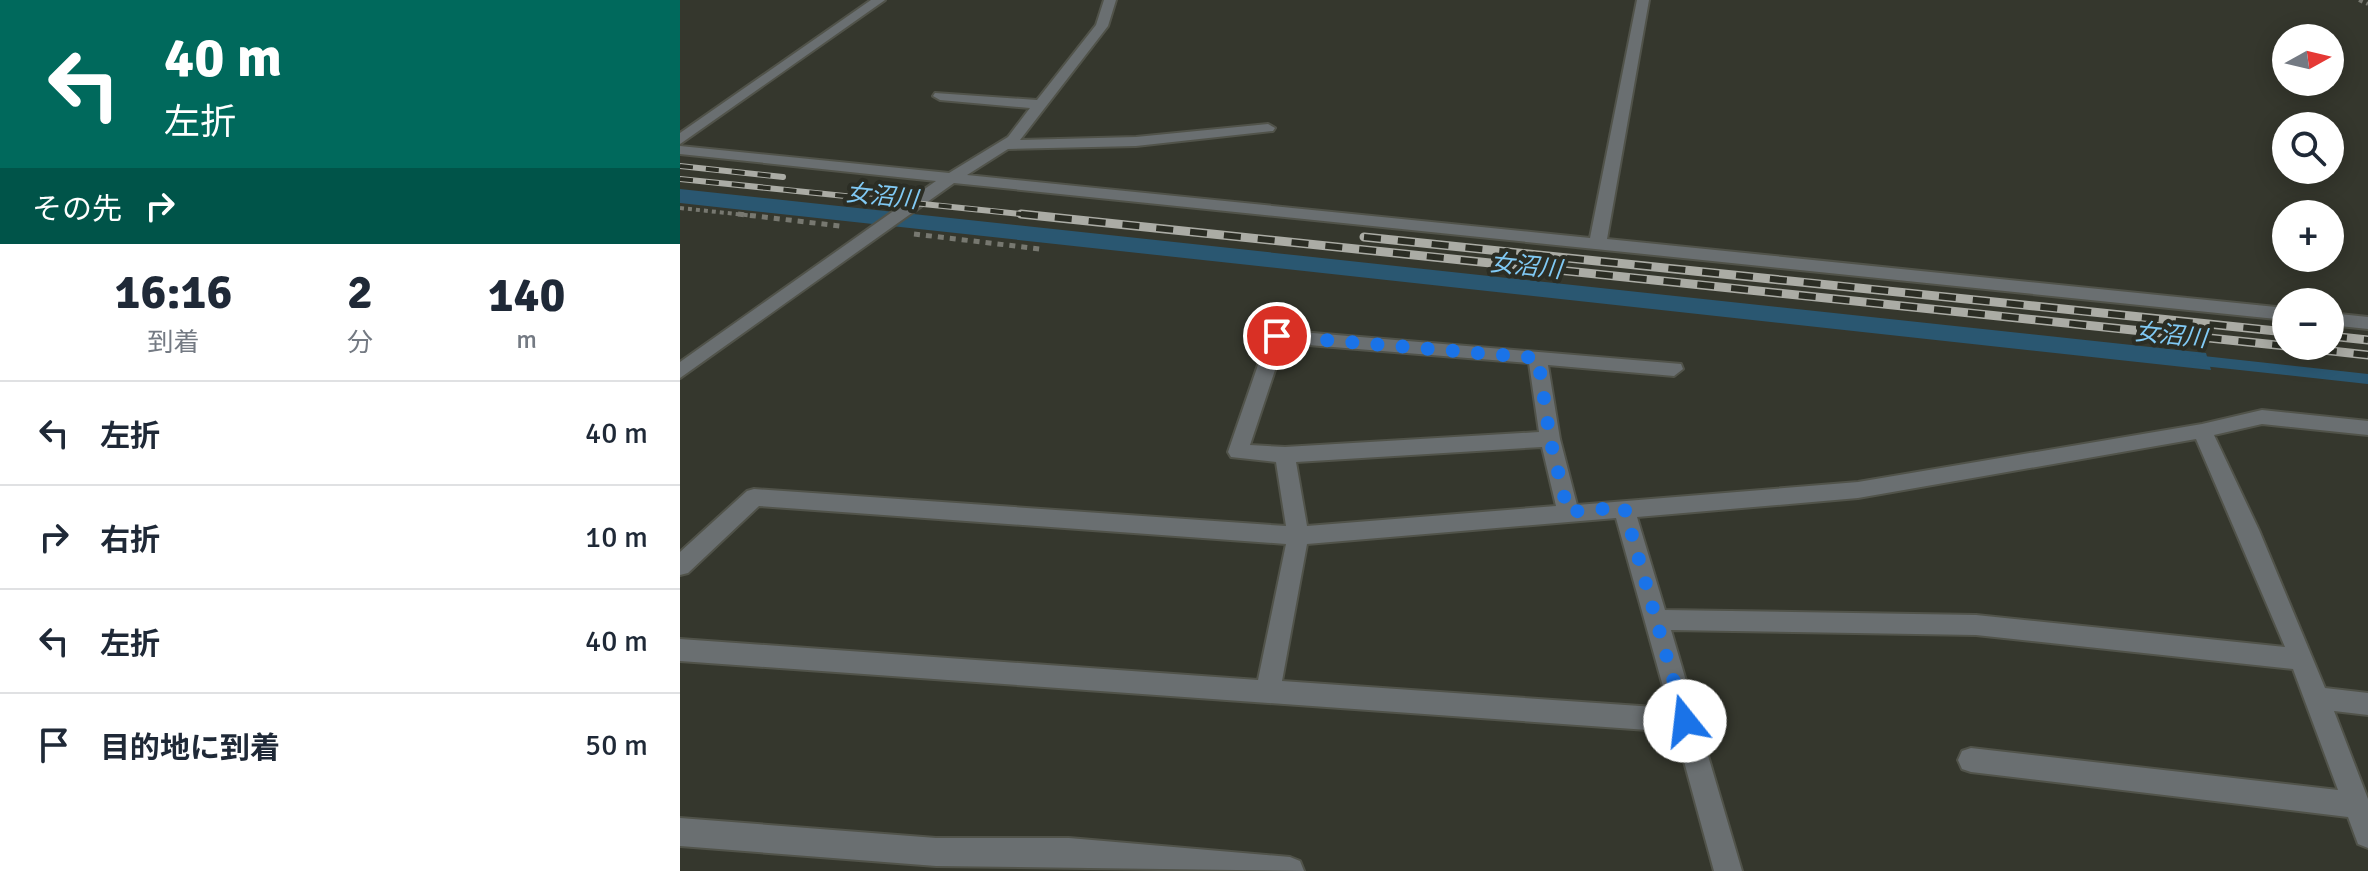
<!DOCTYPE html>
<html lang="ja">
<meta charset="utf-8">
<style>
body{margin:0;font-family:Signika,"Noto Sans JP",sans-serif;background:#f6f6f7;color:#1f2937;height:100vh;display:flex;flex-direction:column;font-size:30px;white-space:nowrap}
*{box-sizing:border-box;margin:0}
p{font-size:26px;color:#747a83}
.icon{flex:none;width:44px;height:44px;fill:none;stroke:currentColor;stroke-width:2;stroke-linecap:round;stroke-linejoin:round}
.map{position:relative;flex:1;overflow:hidden}
.sheet{display:flex;flex-direction:column;background:#fff;width:680px}
.sheet>*{flex:none}
.top-card{background:#00695c;color:#fff;overflow:hidden}
.needle{width:52px;rotate:82deg}
.buttons{position:absolute;left:1592px;top:24px;display:grid;gap:16px}
.buttons a{display:grid;place-items:center;width:72px;height:72px;border-radius:50%;background:#fff;box-shadow:0 4px 20px #0003;font-size:40px}
.pin{position:absolute;display:grid;place-items:center;width:68px;height:68px;color:#fff;margin:-34px;border:4px solid #fff;border-radius:50%;box-shadow:0 2px 8px #0007}
.me{position:absolute;width:88px;margin:-44px;rotate:344deg;stroke-linejoin:round;filter:drop-shadow(0 0 6px #0008)}
.turn{display:flex;align-items:center;gap:28px;height:168px;padding:0 32px;font-size:36px}
.turn .icon{width:104px;height:104px;stroke-width:2.5}
.turn b{display:block;font-size:56px;line-height:68px}
.then{display:flex;align-items:center;height:76px;padding:0 32px;background:#0003;gap:16px;font-size:30px}
.eta{display:flex;justify-content:space-evenly;align-items:center;height:136px;text-align:center}
.eta b{font-size:48px;font-weight:800;line-height:56px}
ul{padding:0;list-style:none}
li{display:flex;align-items:center;gap:24px;height:104px;padding:0 32px;border-top:2px solid #e0e1e3}
li div{flex:1}
li b{display:block;font-size:30px}
li em{font-style:normal}
main{display:flex;flex:1;min-height:0}
.map>svg:first-child{display:block}
.water{fill:#2a5771}
.lines{fill:none;stroke-linecap:round;stroke-linejoin:round}
.stream{stroke:#2a5771;stroke-width:10}
.minor-casing{stroke:#51534a;stroke-width:4}
.path-far1{stroke:#777870;stroke-width:4;stroke-dasharray:4 4;stroke-linecap:butt}
.path{stroke:#777870;stroke-width:5;stroke-dasharray:6 6;stroke-linecap:butt}
.minor{fill:#6a6f71;fill-rule:evenodd}
.rail-far1-casing{stroke:#abaca5;stroke-width:6}
.rail-casing{stroke:#abaca5;stroke-width:9}
.rail-far1{stroke:#2b2d24;stroke-width:4;stroke-dasharray:13;stroke-linecap:butt}
.rail{stroke:#2b2d24;stroke-width:6;stroke-dasharray:17;stroke-linecap:butt}
.route{stroke:#1a73e8;stroke-width:14;stroke-dasharray:0 25.2}
.labels{text-anchor:middle;dominant-baseline:central;stroke-width:8;stroke-linejoin:round;paint-order:stroke}
.water-label{font-size:24px;font-style:italic;fill:#81caf5;stroke:#2b2d24}
</style>
<main>
<section class="sheet">
<div class="top-card">
<div class="turn"><svg class="icon" aria-label="left" viewBox="0 0 24 24"><path d="M17 20v-9H6M10 6l-5 5 5 5"/></svg><div><b>40 m</b>左折</div></div>
<div class="then">その先<svg class="icon" aria-label="right" viewBox="0 0 24 24"><path d="M7 20v-9h11M14 6l5 5-5 5"/></svg></div>
</div>
<div class="eta">
<div><b>16:16</b><p>到着</p></div>
<div><b>2</b><p>分</p></div>
<div><b>140</b><p>m</p></div>
</div>
<ul>
<li><svg class="icon" aria-label="left" viewBox="0 0 24 24"><path d="M17 20v-9H6M10 6l-5 5 5 5"/></svg><div><b>左折</b></div><em>40 m</em></li>
<li><svg class="icon" aria-label="right" viewBox="0 0 24 24"><path d="M7 20v-9h11M14 6l5 5-5 5"/></svg><div><b>右折</b></div><em>10 m</em></li>
<li><svg class="icon" aria-label="left" viewBox="0 0 24 24"><path d="M17 20v-9H6M10 6l-5 5 5 5"/></svg><div><b>左折</b></div><em>40 m</em></li>
<li><svg class="icon" aria-label="arrive" viewBox="0 0 24 24"><path d="M6 21V4h12l-3 4 3 4H6"/></svg><div><b>目的地に到着</b></div><em>50 m</em></li>
</ul>
</section>
<div class="map">
<svg width="1688" height="871" viewBox="0 0 1688 871">
<rect width="100%" height="100%" fill="#35372d"/>
<!-- water -->
<path class="water" d="M0,189L1526,353L1531,370L0,203Z"/>
<g class="lines">
<!-- stream -->
<path class="stream" d="M1514,360L1688,379"/>
<!-- minor casing -->
<g class="minor-casing">
<path id="minor" d="M191,0H205L0,144V133Z
M424,0H436L428,26L340,140L456,137L588,124L595,128L593,131L456,146L328,149L287,175L910,238L957,0H969L927,239L1606,308V320L274,183L0,378V362L256,181L0,154V146L269,173L328,137L350,108L260,100L253,96L255,93L357,100L416,25Z
M1650,313L1688,317V329L1650,325Z
M597,330L1001,364L1003,369L994,376L868,365L880,439L897,505L1178,482L1522,424L1582,410L1688,421V435L1582,424L1534,435L1579,530L1645,688L1688,693V715L1654,711L1688,799V848L1678,844L1668,817L1291,772L1282,769L1278,760L1282,751L1291,748L1658,790L1613,669L1296,635L991,630L1062,871H1034L996,732L0,661V639L578,680L606,544L79,506L8,573L0,575V552L67,491L74,489L606,526L596,462L551,457L548,452L588,336ZM604,343L849,363L859,432L605,447L570,445ZM1516,439L1605,647L1296,615L985,610L957,517L1178,498ZM862,447L876,506L627,526L616,462ZM936,518L989,708L602,681L627,544Z
M0,818L256,838H389L610,857L620,861L624,871L256,866L0,846Z"/>
</g>
<!-- path-far1 -->
<path class="path-far1" d="M1679,0L1688,4
M0,208L75,216"/>
<!-- path -->
<path class="path" d="M58,214L160,226
M234,234L360,249"/>
<!-- minor -->
<use href="#minor" class="minor"/>
<!-- rail-far1 casing -->
<g class="rail-far1-casing">
<path id="rail-far1" d="M0,166L103,177
M0,179L361,216"/>
</g>
<!-- rail casing -->
<g class="rail-casing">
<path id="rail" d="M341,214L1606,346
M684,237L1606,332
M1650,336L1688,340
M1606,346L1688,355"/>
</g>
<!-- rail-far1 -->
<use href="#rail-far1" class="rail-far1"/>
<!-- rail -->
<use href="#rail" class="rail"/>
</g>
<g class="lines">
<!-- route -->
<path class="route" d="M597,336L858,358L870,439L888,512L944,507L1005,721"/>
</g>
<g class="labels">
<!-- water labels -->
<g class="water-label">
<text transform="translate(202 196) rotate(6)">女沼川</text>
<text transform="translate(846 266) rotate(6)">女沼川</text>
<text transform="translate(1491 335) rotate(6)">女沼川</text>
</g>
</g>
</svg>
<div class="buttons">
<a><svg class="needle" viewBox="-14 -14 28 28"><path d="M0-13l5 13h-10z" fill="#e53935"/><path d="M0 13l5-13h-10z" fill="#747a83"/></svg></a>
<a><svg class="icon" aria-label="search" viewBox="0 0 24 24"><circle cx="10" cy="10" r="6"/><path d="M15 15l6 6"/></svg></a>
<a>+</a>
<a>−</a>
</div>
<div class="pin" style="left:597px;top:336px;background:#d93025"><svg class="icon" aria-label="arrive" viewBox="0 0 24 24"><path d="M6 21V4h12l-3 4 3 4H6"/></svg></div>
<svg class="me" style="left:1005px;top:721px" viewBox="-20 -20 40 40"><circle r="19" fill="#fff"/><path d="M0-13L10 11 0 6-10 11z" fill="#1a73e8"/></svg>
</div>
</main>
